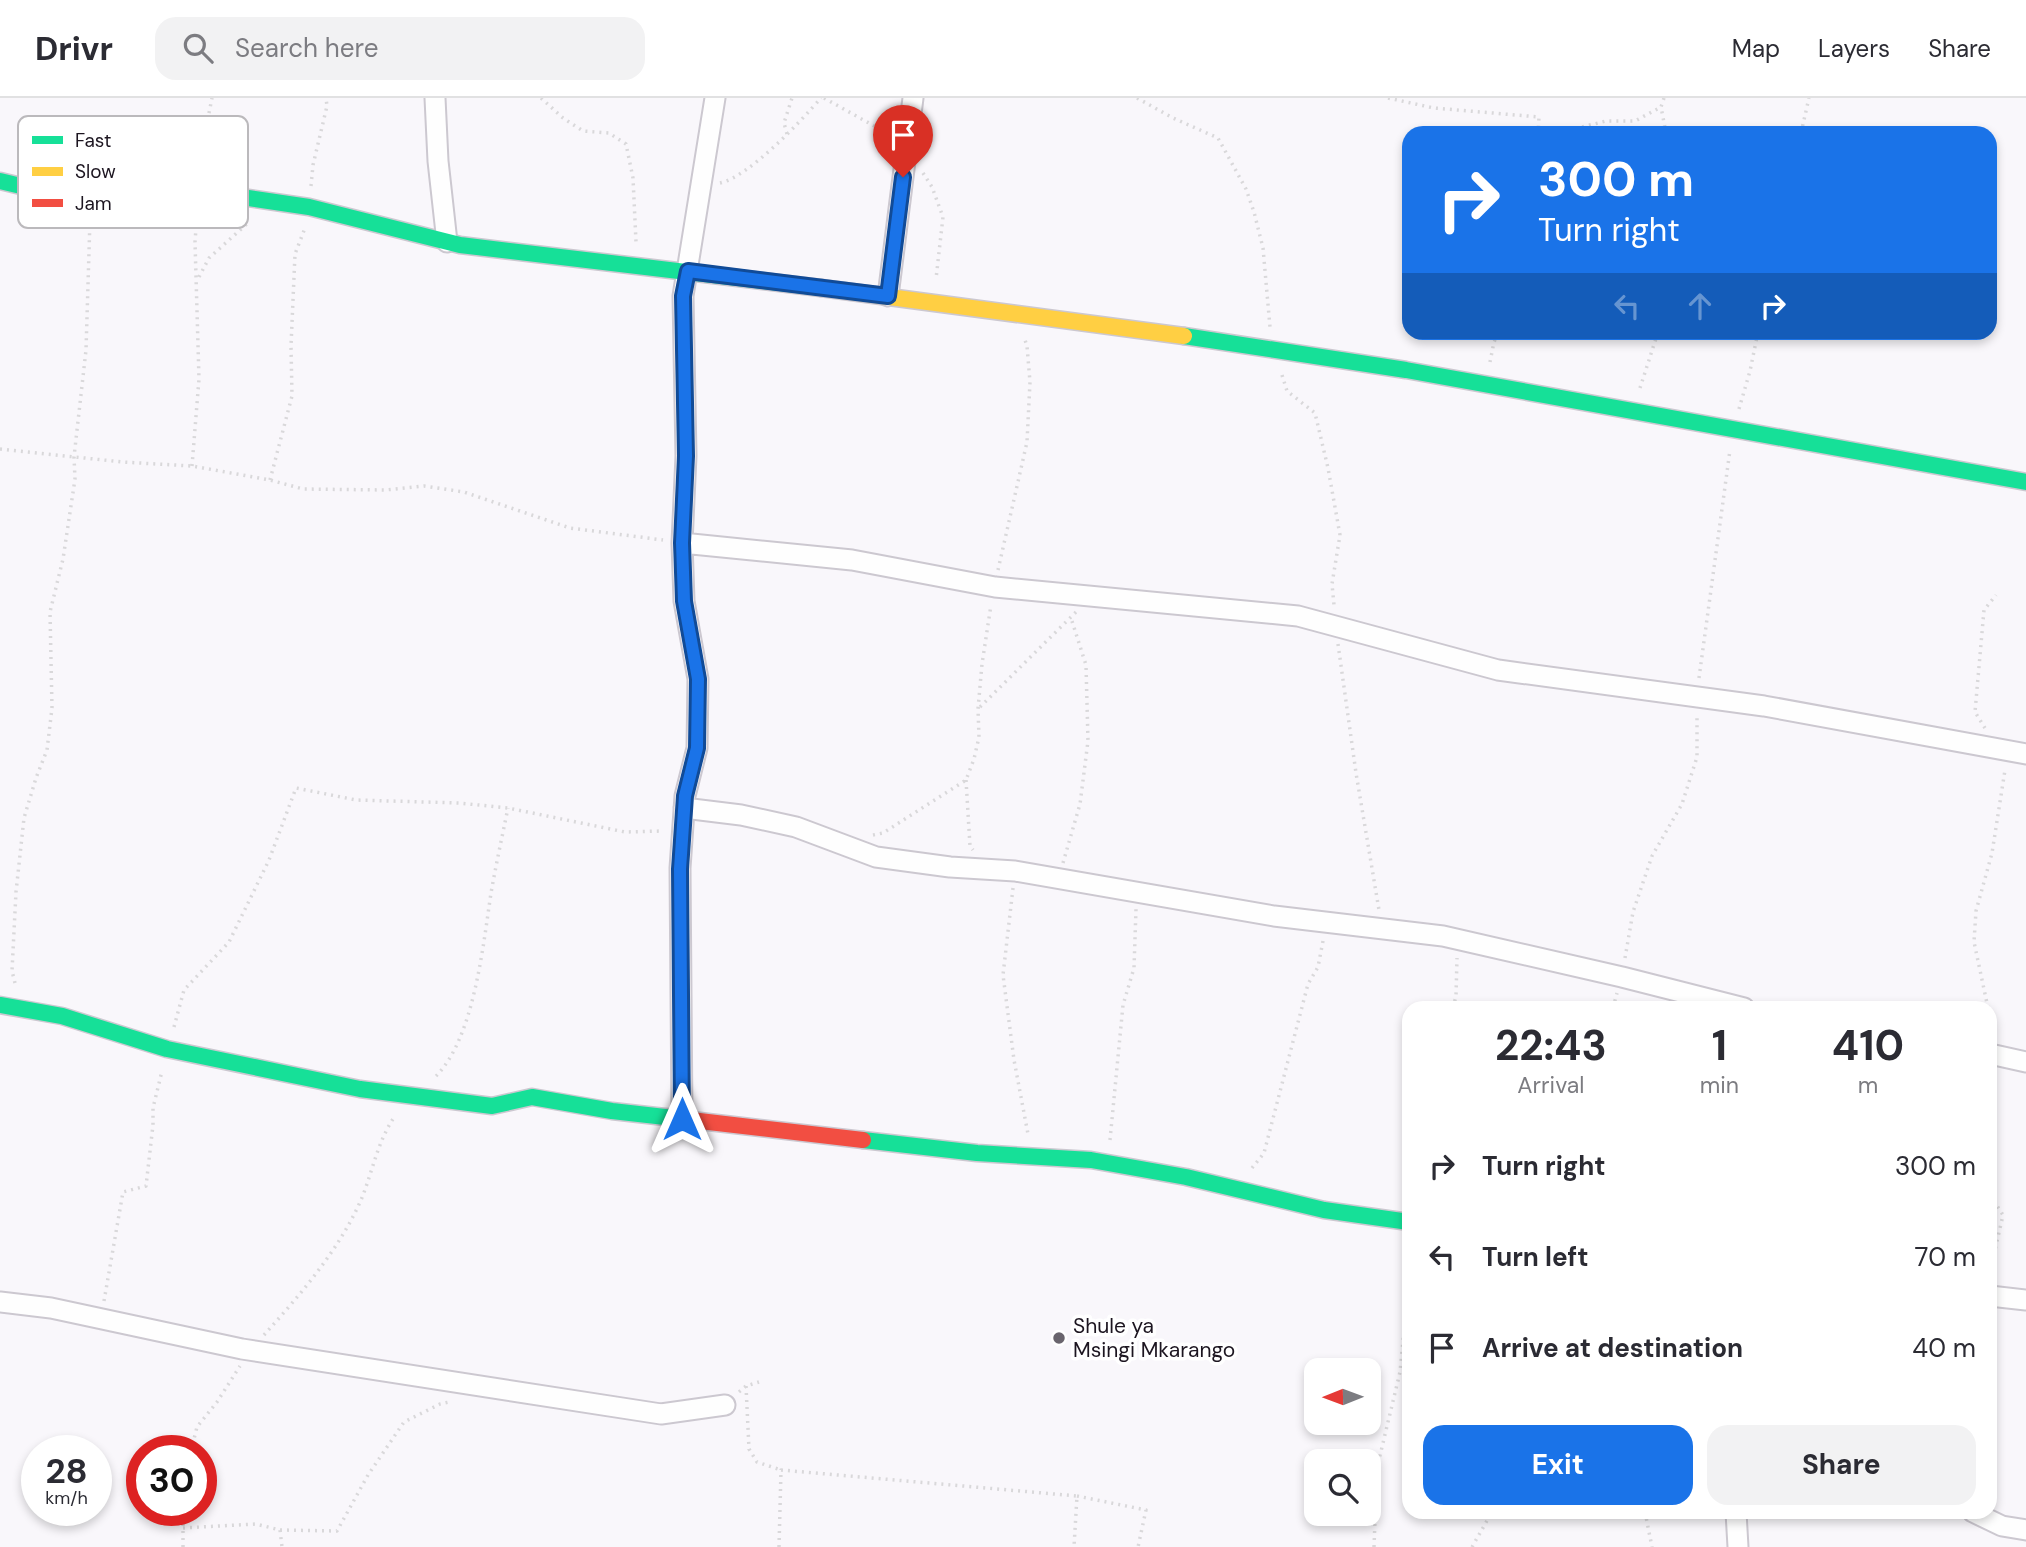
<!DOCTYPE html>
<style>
body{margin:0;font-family:"DM Sans",sans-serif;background:#f2f2f3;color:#2b2b33;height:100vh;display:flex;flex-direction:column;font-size:26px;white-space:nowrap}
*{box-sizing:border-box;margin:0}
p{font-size:23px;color:#7c7c81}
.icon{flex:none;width:38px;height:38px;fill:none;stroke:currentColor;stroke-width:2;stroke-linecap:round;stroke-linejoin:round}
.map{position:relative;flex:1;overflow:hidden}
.details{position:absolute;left:1402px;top:903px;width:595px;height:518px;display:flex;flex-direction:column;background:#fff;border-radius:21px;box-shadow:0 4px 10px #0003}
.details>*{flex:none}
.hud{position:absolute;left:1402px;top:28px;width:595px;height:214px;border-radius:21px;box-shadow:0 4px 10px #0003;background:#1a73e8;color:#fff;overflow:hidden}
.needle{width:46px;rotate:269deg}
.buttons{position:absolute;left:1304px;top:1260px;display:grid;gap:14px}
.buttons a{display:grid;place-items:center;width:77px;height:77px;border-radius:14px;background:#fff;box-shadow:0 4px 10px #0003;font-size:35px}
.speed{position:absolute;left:21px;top:1337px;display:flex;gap:14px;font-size:35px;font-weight:700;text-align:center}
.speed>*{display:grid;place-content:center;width:91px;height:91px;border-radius:50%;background:#fff;box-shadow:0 4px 10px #0003;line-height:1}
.speed small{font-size:18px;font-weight:400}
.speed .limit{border:10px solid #d22;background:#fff;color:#111}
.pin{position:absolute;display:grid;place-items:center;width:60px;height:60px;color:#fff;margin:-72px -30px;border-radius:50% 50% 50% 0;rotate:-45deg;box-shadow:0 0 7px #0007}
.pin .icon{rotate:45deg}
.me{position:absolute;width:77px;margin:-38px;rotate:0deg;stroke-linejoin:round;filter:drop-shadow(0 0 5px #0008)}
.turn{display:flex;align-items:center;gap:24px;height:147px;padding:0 21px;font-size:32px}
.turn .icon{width:91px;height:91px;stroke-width:2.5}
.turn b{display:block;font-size:49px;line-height:60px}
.lanes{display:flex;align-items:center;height:66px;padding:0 21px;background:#0003;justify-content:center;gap:35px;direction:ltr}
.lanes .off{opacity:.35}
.eta{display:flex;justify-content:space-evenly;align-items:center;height:119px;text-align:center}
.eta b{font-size:42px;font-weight:700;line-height:49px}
.cta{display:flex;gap:14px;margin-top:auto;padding:14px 21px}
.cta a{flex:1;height:80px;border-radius:21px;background:#1a73e8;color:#fff;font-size:28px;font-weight:700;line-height:80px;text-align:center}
.cta a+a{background:#f2f2f3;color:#2b2b33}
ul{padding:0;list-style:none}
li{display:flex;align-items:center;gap:21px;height:91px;padding:0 21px}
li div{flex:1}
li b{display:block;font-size:26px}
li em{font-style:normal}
header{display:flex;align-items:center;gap:42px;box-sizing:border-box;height:98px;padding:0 35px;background:#fff;border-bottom:2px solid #e1e1e2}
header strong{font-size:33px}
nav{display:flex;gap:38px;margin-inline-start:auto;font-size:24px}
.search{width:490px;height:63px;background:#f2f2f3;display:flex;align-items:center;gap:18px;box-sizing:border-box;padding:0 24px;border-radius:21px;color:#7c7c81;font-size:26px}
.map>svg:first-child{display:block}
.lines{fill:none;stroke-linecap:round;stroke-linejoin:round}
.street-casing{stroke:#ccc8d0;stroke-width:23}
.fast-casing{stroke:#ccc8d0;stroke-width:19}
.slow-casing{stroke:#ccc8d0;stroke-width:19}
.jam-casing{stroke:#ccc8d0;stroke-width:19}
.path{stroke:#d9d8da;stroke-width:3.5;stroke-dasharray:2 5;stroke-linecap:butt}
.street{stroke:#fefefe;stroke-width:19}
.fast{stroke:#16e098;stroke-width:16}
.slow{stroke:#ffcf43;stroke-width:16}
.jam{stroke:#f24e42;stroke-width:16}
.route-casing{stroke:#114b97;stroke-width:18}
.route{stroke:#1a73e8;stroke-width:12}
.poi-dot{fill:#69646d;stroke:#fff;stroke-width:2.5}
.labels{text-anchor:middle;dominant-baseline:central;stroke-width:7;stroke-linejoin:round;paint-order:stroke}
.poi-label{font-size:21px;fill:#1c1520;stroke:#fff;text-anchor:start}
.key{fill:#fff;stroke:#bbb9bc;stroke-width:2}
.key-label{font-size:19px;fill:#1c1520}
</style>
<header>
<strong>Drivr</strong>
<div class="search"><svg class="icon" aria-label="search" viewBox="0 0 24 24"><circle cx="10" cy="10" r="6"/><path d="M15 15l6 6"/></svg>Search here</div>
<nav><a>Map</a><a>Layers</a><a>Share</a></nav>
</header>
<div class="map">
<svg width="2026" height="1449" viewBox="0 0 2026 1449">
<rect width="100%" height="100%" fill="#f9f7fb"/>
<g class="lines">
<!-- street casing -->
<g class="street-casing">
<path id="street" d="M435,0L438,63L447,144
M888,198L913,0
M682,445L852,462L995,489L1298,518L1498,572L1764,608L2026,656
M684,710L741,717L796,729L876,759L950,769L1015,773L1274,818L1443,838L1622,879L1744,910
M1990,956L2026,964
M682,1021L680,770L685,698L697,650L698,581L684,503L682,445L686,358L683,198L715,0
M1990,1198L2026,1202
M0,1204L51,1210L242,1251L661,1316L725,1307
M1736,1414L1738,1449
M1973,1414L2002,1428L2026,1432"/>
</g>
<!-- fast casing -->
<g class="fast-casing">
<path id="fast" d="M0,83L21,88L195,92L309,109L460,147L821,190
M1184,238L1406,272L2026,384
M0,907L62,918L167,951L360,991L492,1008L532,999L612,1013L674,1020
M863,1042L977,1055L1091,1062L1186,1079L1324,1112L1409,1124"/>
</g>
<!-- slow casing -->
<g class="slow-casing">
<path id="slow" d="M821,190L1184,238"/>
</g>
<!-- jam casing -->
<g class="jam-casing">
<path id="jam" d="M674,1020L863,1042"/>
</g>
<!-- path -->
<path class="path" d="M541,0L563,20L583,33L609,35L626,46L633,80L636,144
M824,0L885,34L890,39
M1137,0L1173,20L1218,40L1246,91L1254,114L1263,150L1270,229
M1388,0L1434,10L1539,19L1538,35
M1664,0L1661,9L1666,35
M1570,35L1574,31L1606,23H1635L1661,9
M1801,35L1809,0
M787,36L784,25L792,0
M198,70L212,0
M923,75L932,89L943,119L936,181
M720,85C750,78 800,24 821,0
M311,88L313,67L327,8L326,0
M199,179L209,160L250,123
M1490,264L1494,244L1499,234
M1282,277L1287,293L1315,315L1328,370L1340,437L1332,486L1334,507
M1640,290L1658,234
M1739,311L1750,273L1758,234
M0,351L122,364L192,368L270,382L303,391L385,392L424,388L464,394L570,430L663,442
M192,368L199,281L195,144L197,116
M270,382L292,298L291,248L295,156L305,130
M998,472L1027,344L1030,284L1027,248L1024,239
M1338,546L1356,675L1379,812
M1699,580L1730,352
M980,609L1076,514
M1985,630L1975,614L1984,512L1996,497
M966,682L970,748L973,752
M873,737L883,735L966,682L974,661L979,639L978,611L982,566L991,507
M1063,765L1080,706L1088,643L1086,567L1071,520
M1013,790L1003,877L1014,962L1028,1036
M1625,860L1633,814L1652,758L1682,706L1697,659V616
M15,885L12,873L16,794L24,720L36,680L47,652L52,610L50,514L63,461L75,381L74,359L86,252L90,121L93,111
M1453,910L1456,898L1457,860
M1613,910L1617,895
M1988,910L1974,844L1976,813L1992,755L2005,672
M1990,926L1991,938
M174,929L184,892L229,844L269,762L296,690L356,702L459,705L508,710L625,734L663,733
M436,978C474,940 483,848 491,795C496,767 502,739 508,710
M1110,1042L1123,907L1134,870L1136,811
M1252,1070L1264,1055L1308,886L1318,869L1323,843
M1990,1097L2003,1117L1990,1174
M104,1203L123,1094L146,1088L153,1027V1010L162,973
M264,1237C300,1197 339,1152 361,1102C373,1073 377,1044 395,1018
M746,1288L749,1351L757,1364L781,1372
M739,1294L746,1288L759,1284
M191,1353L197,1329L217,1304L240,1268
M1077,1398L1146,1412L1138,1449
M183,1412V1449
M1645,1414L1652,1449
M183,1430L256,1426L280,1432L282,1449
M280,1432L337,1433L368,1377L404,1324L440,1306L449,1304
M779,1449L781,1372L1077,1398L1074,1449
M1374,1449L1377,1370L1400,1274L1409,1179
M1472,1449L1492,1414"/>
<!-- street -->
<use href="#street" class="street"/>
<!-- fast -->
<use href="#fast" class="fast"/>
<!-- slow -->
<use href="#slow" class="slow"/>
<!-- jam -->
<use href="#jam" class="jam"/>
</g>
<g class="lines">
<!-- route casing -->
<g class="route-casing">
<path id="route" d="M682,1021L680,771L685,698L697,650L698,581L684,503L682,445L686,358L683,198L688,173L888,198L903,79"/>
</g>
<!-- route -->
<use href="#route" class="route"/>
</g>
<!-- markers -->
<circle class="poi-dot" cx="1059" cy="1240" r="7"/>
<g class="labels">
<!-- poi labels -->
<g class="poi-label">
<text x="1073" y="1228">Shule ya<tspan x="1073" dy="24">Msingi Mkarango</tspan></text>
</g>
</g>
<!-- legend -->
<rect x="18" y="18" width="230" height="112" rx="10" class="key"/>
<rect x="32" y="38" width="31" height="8" fill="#16e098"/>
<rect x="32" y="69" width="31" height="9" fill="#ffcf43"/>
<rect x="32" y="101" width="31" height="8" fill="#f24e42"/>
<g class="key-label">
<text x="75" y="49">Fast</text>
<text x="75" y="80">Slow</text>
<text x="75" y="112">Jam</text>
</g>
</svg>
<div class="buttons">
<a><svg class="needle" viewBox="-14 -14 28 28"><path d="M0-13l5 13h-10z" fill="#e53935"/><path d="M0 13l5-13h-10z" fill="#7c7c81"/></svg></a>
<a><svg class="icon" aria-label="search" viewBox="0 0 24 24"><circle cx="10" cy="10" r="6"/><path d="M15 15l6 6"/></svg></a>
</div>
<div class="speed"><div>28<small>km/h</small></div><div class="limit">30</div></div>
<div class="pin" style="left:903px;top:79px;background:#d93025"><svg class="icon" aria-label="arrive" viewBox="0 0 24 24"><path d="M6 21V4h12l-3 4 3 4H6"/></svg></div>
<svg class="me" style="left:682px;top:1021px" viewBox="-20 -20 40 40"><path d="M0-17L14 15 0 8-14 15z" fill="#1a73e8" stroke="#fff" stroke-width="4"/></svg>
<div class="hud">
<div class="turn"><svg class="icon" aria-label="right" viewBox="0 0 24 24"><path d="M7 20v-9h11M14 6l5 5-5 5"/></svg><div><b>300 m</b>Turn right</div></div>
<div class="lanes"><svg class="icon off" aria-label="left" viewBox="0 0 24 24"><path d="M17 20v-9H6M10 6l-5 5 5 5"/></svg><svg class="icon off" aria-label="ahead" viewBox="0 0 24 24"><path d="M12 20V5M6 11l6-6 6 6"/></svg><svg class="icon" aria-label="right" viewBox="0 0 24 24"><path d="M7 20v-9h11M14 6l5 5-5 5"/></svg></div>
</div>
<section class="details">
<div class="eta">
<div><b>22:43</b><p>Arrival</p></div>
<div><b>1</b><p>min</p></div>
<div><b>410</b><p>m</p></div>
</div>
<ul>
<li><svg class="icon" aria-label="right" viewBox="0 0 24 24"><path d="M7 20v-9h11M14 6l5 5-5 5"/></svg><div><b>Turn right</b></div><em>300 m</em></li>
<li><svg class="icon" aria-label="left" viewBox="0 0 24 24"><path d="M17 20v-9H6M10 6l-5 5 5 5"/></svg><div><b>Turn left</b></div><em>70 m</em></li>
<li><svg class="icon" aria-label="arrive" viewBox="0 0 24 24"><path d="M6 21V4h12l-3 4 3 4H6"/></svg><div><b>Arrive at destination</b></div><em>40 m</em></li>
</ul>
<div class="cta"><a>Exit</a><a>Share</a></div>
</section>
</div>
